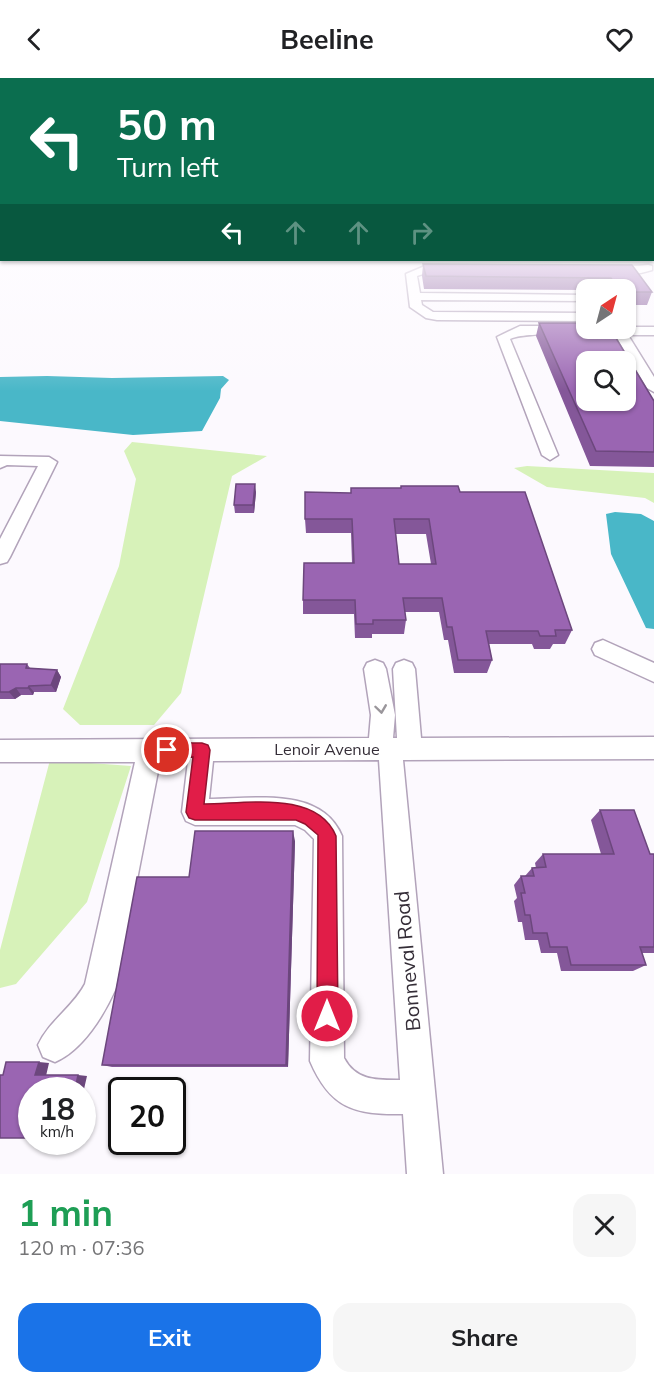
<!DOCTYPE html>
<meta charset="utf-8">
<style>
body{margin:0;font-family:Mulish,sans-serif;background:#f6f6f6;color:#202124;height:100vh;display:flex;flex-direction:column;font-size:22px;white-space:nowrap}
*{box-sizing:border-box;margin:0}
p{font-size:20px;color:#757577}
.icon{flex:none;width:33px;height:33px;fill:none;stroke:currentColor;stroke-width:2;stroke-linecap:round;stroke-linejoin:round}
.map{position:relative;height:1096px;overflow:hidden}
.details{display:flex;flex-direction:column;background:#fff;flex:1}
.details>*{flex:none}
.banner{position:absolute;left:0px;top:0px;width:654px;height:183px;box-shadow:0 2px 4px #0004;background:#0b6e4f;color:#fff;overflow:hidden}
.needle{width:39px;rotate:36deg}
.tools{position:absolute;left:576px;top:201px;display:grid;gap:12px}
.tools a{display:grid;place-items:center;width:60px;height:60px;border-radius:12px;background:#fff;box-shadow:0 2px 4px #0004;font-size:30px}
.speed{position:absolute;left:18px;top:999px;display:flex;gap:12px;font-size:30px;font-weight:700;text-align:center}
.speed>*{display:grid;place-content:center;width:78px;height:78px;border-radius:50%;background:#fff;box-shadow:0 2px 4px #0004;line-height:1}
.speed small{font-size:15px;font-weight:400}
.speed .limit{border:3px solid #111;border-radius:9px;background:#fff;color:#111}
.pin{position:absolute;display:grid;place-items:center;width:51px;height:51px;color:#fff;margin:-26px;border:3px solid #fff;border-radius:50%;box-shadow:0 2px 6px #0007}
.me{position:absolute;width:66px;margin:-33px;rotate:0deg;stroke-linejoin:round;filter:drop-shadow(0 0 4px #0008)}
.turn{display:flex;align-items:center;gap:21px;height:126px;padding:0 18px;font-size:27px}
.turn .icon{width:78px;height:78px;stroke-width:2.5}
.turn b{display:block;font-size:42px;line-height:51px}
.lanes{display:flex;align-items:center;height:57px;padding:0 18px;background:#0003;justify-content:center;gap:30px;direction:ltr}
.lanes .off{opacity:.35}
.round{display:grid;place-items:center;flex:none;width:63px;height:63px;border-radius:18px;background:#f6f6f6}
.summary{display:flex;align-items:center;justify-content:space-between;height:102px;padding:0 18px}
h1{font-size:36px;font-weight:700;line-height:45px;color:#1e9e55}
.primary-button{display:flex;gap:12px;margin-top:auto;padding:12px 18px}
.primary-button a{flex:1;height:69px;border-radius:18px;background:#1a73e8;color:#fff;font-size:24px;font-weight:700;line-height:69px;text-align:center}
.primary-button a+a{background:#f6f6f6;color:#202124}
header{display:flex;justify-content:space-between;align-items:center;height:78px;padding:0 18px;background:#fff;font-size:27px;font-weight:700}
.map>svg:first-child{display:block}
.green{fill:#d7f2b9}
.water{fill:#49b7c8}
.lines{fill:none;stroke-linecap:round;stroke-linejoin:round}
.minor-casing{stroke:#b2a3ba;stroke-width:3}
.minor{fill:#fff;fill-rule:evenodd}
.wall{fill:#845799;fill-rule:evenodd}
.shaded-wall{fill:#6c477d}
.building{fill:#9a65b2;stroke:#6c477d;stroke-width:1.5;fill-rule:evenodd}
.oneway{stroke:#9a969b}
.route{fill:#e11d48;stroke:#92132f;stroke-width:1.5}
.labels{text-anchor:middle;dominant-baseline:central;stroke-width:4.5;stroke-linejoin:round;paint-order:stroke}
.street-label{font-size:16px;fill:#342d37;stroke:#fff}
.near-street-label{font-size:20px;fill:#342d37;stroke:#fff}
</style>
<header><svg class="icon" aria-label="back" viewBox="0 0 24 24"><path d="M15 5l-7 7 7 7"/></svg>Beeline<svg class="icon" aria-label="heart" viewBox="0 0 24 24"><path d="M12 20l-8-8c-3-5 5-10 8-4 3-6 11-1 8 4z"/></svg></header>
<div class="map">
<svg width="654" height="1096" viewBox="0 0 654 1096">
<rect width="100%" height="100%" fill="#fcf9fe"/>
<!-- green -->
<path class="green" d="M132,364L267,378L232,398L181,615L154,647H80L63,631L119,488L136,401L124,373Z
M527,388L654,395V425L645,420L547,409L514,390Z
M50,682L131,688L87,824L16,906L0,910V872Z"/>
<!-- water -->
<path class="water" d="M47,298L112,300L223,298L229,302L221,311L220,320L202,353L133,357L0,343V299Z
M615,434L641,436L654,443V551L646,550L611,476L606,436Z"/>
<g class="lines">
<!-- minor casing -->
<g class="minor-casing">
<path id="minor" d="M0,160H2V166H0Z
M648,187L652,188V192C638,196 613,202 602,193C612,186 635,189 648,187Z
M425,188H450L455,191C446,198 429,193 417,198L420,215L586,217V223L421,222L422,227L433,234L586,235V243L437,242L426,240L410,229L406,196Z
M520,248H545L551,252C543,259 523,255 510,261L558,377L550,382L542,377L497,259Z
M583,249H654V257H628L654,299V314L647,310L615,257L579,256L577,253L579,250Z
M0,378L49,379L57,384L10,479L7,484L0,486V461L38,388L7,387L0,390Z
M603,562L654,585V604L595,577L592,571L595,565Z
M375,582L383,585L386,591L395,637L393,660H397L393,591L396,585L404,582L412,585L415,591L421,660L654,659V681L403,682L443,1096H407L403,1036C354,1037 330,1030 310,983L314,761L305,752L295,747H195L186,743L182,734L188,683H160L116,910C104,937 83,972 55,984L43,979L38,967C49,943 73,929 85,906L135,684H0V662L369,660L371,637L364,591L367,585ZM379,682L400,1002C377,1002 356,1003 344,980L342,758C321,708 254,721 209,721L213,683Z"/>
</g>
<!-- minor -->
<use href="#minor" class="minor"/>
</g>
<!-- wall -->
<path class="wall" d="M423,186L632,187L652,214L647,227H626V212H586L424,211L422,198Z
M539,245L654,323V389L590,388L536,258Z
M256,414L254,435H235L234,427Z
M460,414L572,552L565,566H553L550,571H534L532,566H489L492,582L487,595H454L448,562H444L439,534H405L406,542L404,556H372V560H355L354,536H303V522L352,485L351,455H306L305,441ZM396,456H426L431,486H399Z
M0,586H27L30,590L57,592L61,599L56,614H34L33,617H21L15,621H0Z
M600,732L650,776H654V875H642L646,887L633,893H561L557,875H541L538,862H525L522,844H518L514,823L517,820L514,807L521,798H525L532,790H536L535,785L543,776H601L591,742Z
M295,763L288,989H112L102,987L189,799Z"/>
<!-- shaded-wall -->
<path class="shaded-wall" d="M255,406L256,414L254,435L253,427Z
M57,592L61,599L56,614L51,607Z
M29,608L34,614L33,617L28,610Z
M16,610L21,617L15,621L9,614Z
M293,753L295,763L288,989L286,987Z
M39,984L49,985L46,998L35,997Z
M78,997L87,998L82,1020V1012H75Z"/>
<!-- building -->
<path class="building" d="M423,186L632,187L652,214H626V212H619L611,200L426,198Z
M539,245H586V250H610L654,323V374L596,373ZM586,284H626V322H586Z
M236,406H255L253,427H234Z
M401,408H458L460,414H525L572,552H555L556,558H540L538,553H486L492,582H458L452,549H447L442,520H403L406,542H373V546H356L355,522H303L304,485H354L352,441H305V414L351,415V410H401ZM394,441H429L436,486H399Z
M0,586H27L26,590L57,592L51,607L29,608L28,610H16L9,614H0Z
M600,732H634L650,776H654V869H640L646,887H571L567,869H550L547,855H533L530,837H525L521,815H525L521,798H534L532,790L546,789L543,776H614Z
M195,753H293L286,987H102L137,799H189Z
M6,984H39L35,997H78L75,1012H32V1060H0V997H3Z"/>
<!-- one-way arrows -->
<defs><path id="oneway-chevron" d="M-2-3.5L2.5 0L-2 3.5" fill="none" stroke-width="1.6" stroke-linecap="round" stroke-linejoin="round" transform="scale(1.5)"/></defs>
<use class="oneway" href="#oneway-chevron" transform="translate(381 631) rotate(82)"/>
<!-- sky -->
<linearGradient id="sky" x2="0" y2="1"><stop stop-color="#68b5db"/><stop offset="0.51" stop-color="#fefcff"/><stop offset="1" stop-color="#fefcff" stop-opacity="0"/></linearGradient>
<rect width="654" height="313" fill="url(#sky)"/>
<!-- route -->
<path class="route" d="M167,665H202L208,667L210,672L204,726C246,726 317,712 336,758L338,938L335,946L327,949L320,946L317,938L318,757L305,746L296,742H195L189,740L186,734L193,679L167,680L162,678L159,672L162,667Z"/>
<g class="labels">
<!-- street labels -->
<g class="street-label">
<text x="327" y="671">Lenoir Avenue</text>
</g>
<!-- near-street labels -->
<g class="near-street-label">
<text transform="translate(407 883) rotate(-95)">Bonneval Road</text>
</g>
</g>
</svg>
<div class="tools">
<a><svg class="needle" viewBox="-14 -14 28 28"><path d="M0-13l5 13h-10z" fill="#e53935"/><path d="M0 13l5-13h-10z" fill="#757577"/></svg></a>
<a><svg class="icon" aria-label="search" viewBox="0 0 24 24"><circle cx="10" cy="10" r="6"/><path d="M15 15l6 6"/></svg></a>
</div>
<div class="speed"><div>18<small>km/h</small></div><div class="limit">20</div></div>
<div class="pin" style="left:167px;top:672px;background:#d93025"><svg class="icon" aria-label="arrive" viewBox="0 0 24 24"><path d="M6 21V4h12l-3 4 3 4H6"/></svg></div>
<svg class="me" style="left:327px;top:938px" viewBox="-20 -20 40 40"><circle r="17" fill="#e11d48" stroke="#fff" stroke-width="3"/><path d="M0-11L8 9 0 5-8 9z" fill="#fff"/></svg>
<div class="banner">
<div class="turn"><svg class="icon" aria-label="left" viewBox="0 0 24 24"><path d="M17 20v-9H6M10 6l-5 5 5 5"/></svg><div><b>50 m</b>Turn left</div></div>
<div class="lanes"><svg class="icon" aria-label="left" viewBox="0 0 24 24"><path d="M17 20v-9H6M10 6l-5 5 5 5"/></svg><svg class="icon off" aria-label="ahead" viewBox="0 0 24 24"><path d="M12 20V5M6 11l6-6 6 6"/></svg><svg class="icon off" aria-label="ahead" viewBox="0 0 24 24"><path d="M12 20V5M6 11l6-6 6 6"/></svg><svg class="icon off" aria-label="right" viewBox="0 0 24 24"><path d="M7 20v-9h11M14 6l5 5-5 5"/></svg></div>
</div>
</div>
<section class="details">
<div class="summary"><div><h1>1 min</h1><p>120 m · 07:36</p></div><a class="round"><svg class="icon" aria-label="close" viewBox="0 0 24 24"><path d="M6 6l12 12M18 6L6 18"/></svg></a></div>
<div class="primary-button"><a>Exit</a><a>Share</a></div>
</section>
